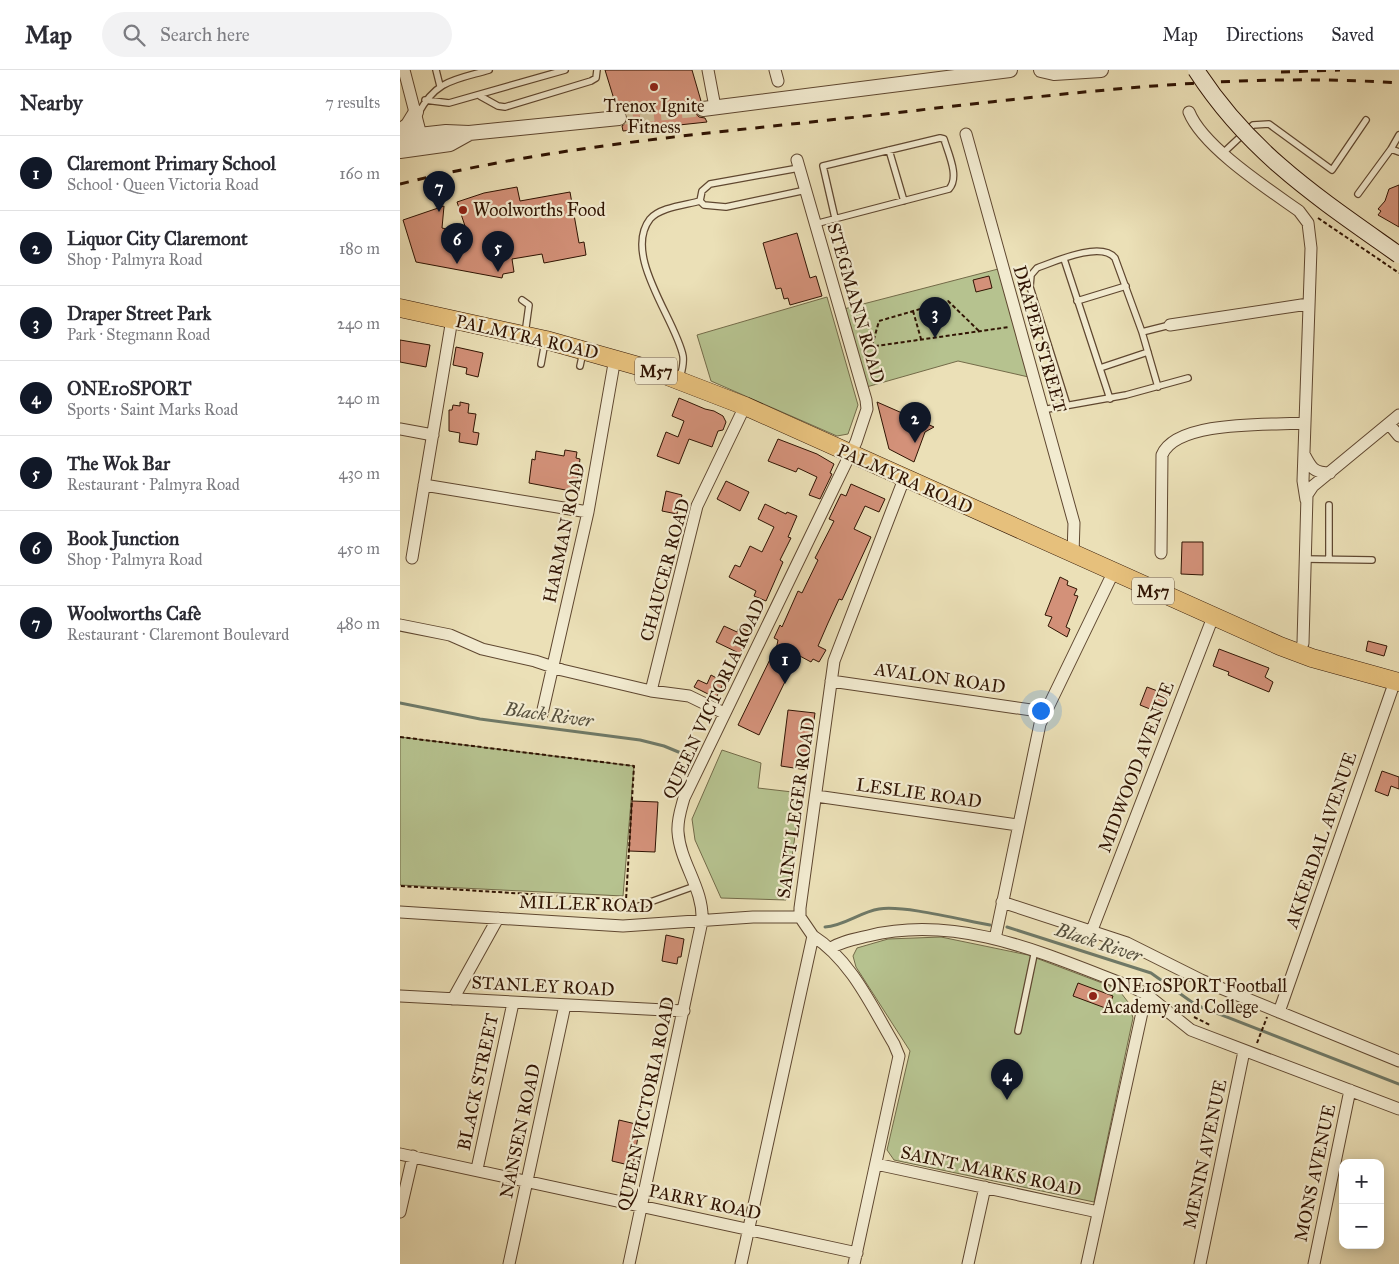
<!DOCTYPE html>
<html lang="en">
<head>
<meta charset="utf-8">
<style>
	body { margin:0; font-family:"IM FELL Great Primer",serif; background:#f2f2f3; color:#2b2b33 }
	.controls { position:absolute; right:15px; bottom:15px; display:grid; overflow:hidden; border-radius:10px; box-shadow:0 2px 12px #0003 }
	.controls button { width:45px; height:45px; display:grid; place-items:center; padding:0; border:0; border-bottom:1px solid #e1e1e2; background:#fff; color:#2b2b33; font:25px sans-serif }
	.you { position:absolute; left:640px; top:640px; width:18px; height:18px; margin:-12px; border:4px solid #fff; border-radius:50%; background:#1a73e8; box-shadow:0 0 0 8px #1a73e833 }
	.badge { display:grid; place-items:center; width:32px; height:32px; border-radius:50%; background:#111827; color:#fff; font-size:16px; font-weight:700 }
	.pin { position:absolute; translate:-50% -41px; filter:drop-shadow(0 1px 2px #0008) }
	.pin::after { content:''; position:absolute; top:26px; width:18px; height:15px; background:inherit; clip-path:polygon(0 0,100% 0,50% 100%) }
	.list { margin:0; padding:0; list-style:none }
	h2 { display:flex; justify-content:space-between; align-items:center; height:65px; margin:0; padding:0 20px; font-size:21px }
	h2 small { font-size:16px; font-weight:400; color:#7c7c81 }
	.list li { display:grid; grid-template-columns:32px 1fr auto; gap:15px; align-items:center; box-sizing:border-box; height:75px; padding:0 20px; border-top:1px solid #e1e1e2 }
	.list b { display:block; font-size:19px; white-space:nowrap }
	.list p { margin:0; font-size:16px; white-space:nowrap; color:#7c7c81 }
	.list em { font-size:16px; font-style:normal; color:#7c7c81 }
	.icon { flex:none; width:28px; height:28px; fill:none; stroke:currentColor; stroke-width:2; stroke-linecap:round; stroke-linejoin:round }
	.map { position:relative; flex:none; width:999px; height:1194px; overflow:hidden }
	header { display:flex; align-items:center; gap:30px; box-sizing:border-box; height:70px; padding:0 25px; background:#fff; border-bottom:1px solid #e1e1e2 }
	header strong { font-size:24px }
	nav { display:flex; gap:28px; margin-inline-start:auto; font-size:18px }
	.search { width:350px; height:45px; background:#f2f2f3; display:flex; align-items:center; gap:12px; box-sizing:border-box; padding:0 18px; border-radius:28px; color:#7c7c81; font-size:19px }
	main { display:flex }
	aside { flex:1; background:#fff }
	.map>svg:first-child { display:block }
	.green { fill:#b6c28f; stroke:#736b49 }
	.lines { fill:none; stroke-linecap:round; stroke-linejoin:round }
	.stream { stroke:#6f7967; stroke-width:3 }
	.building { fill:#d39179; stroke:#301403 }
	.tertiary-tunnel { stroke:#cfc19c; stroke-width:14; stroke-dasharray:14 7; stroke-linecap:butt }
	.service-casing { stroke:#5f4730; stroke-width:8 }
	.minor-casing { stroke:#5f4730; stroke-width:13 }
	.tertiary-casing { stroke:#5f4730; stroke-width:16 }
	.primary-casing { stroke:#301403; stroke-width:19 }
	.path { stroke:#301403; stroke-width:2; stroke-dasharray:4 2.5; stroke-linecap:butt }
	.service { stroke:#f2ebd0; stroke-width:5.5 }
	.minor { stroke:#f2ebd0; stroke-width:11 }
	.tertiary { stroke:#f2ebd0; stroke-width:14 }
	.primary { stroke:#e6c07c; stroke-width:18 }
	.rail { stroke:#301403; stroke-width:3; stroke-dasharray:9 9; stroke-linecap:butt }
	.secondary-bridge-casing { stroke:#301403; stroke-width:18; stroke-linecap:butt }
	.secondary-bridge { stroke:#f2ebd0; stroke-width:16 }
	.poi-dot { fill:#8f2418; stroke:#f2ebd0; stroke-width:2 }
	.labels { text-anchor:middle; stroke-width:4.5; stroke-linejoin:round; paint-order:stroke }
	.shield { fill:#f2ebd0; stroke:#6a5440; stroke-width:1 }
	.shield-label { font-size:16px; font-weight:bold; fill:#301403 }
	.poi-label { font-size:18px; fill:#301403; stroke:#f2ebd0; text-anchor:start }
	.street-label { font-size:18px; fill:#301403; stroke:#f2ebd0 }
	.water-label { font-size:19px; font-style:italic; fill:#554f3d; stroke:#f2ebd0 }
</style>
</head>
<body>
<header>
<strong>Map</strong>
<div class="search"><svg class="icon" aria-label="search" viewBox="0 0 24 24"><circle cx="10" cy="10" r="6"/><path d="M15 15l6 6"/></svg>Search here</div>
<nav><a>Map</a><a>Directions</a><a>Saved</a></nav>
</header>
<main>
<aside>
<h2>Nearby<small>7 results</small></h2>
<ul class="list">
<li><span class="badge">1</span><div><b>Claremont Primary School</b><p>School · Queen Victoria Road</p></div><em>160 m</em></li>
<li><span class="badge">2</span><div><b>Liquor City Claremont</b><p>Shop · Palmyra Road</p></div><em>180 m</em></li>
<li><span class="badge">3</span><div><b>Draper Street Park</b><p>Park · Stegmann Road</p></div><em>240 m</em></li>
<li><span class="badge">4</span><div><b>ONE10SPORT</b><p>Sports · Saint Marks Road</p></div><em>240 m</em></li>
<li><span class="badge">5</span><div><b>The Wok Bar</b><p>Restaurant · Palmyra Road</p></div><em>430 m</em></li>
<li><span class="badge">6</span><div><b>Book Junction</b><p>Shop · Palmyra Road</p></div><em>450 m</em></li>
<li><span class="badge">7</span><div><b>Woolworths Cafè</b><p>Restaurant · Claremont Boulevard</p></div><em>480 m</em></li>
</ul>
</aside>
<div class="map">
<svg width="999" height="1194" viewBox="0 0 999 1194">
	<rect width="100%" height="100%" fill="#ebe0b7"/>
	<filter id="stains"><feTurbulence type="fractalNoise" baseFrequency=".004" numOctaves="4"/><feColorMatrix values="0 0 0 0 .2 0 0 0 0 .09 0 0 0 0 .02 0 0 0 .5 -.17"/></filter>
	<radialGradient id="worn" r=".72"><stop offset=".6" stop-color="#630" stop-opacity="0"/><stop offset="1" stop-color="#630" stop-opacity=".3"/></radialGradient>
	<path class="green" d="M602 198 633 308 558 291 463 318 440 240Z
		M427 227 458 335 448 364 437 366 311 311 297 265Z
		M0 667 234 696 223 826 0 815Z
		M322 680 361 693 358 718 401 723 386 830 321 828 295 770 292 749Z
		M541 867 628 885 718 919 728 932 733 948 694 1132 494 1090 487 1080 510 981 456 897 453 886 457 878 488 869Z"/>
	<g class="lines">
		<path class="stream" d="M0 633 80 649 240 670 264 676 293 688
			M425 857C444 856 460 842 479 839 504 835 562 850 590 855
			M607 857 751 903 796 935 999 1014"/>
	</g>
	<path class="building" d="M205 0H292L301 31 295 35 294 41 299 47 305 48 307 52 223 61 222 56 227 52 228 47 223 40 217 39Z
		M999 115V157L978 145 981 141 978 139 985 131 989 119Z
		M117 117 120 131 170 122 179 173 184 172 186 185 144 193 142 184 112 189 114 202 103 204 102 208 16 192 3 150 44 136 42 158 59 162 61 155 65 156 57 132 84 123Z
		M397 163 410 208 416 206 422 226 390 235 388 228 384 229 381 218 376 219 363 173Z
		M589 206 592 218 576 222 573 210Z
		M0 270 30 275 26 297 0 292Z
		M56 277 83 283 78 307 66 304 67 298 53 295Z
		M279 328 305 339 314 341 323 346 326 352 323 360 318 361 312 377 289 369 279 394 257 386 266 362 278 367 284 351 272 346Z
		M60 332 69 334 68 343 76 344 73 362 79 363 77 375 59 372 60 363 49 361V340H52L53 335 60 336Z
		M477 332 534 357 525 362 514 392 489 379Z
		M378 369 417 384 434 394 430 403 432 404 420 429 409 425 417 407 398 398 396 402 368 391Z
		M165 380 177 382 176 388 180 389 176 422 129 413 132 389 135 390 136 381 164 386Z
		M326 411 349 422 340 441 317 429Z
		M451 414 485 429 479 442 465 436 454 459 471 467 442 530 439 529 428 553 418 576 426 580 419 592 413 589 411 592 398 585 359 665 338 655 377 575 378 570 374 568 380 555 382 557 398 521 402 523 418 490 415 488 434 451 429 449 441 424 446 426Z
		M266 421 282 425 277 444 262 441Z
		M365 434 386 444 387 442 397 446 388 467 391 468 380 490 383 492 366 531 354 526 356 521 329 507 335 495 340 497 350 476 362 482 374 457 358 449Z
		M782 472H803V505L781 504Z
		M660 507 668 511 667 515 677 519 674 525 678 526 666 557 670 559 667 567 648 556 652 547 645 545Z
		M324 556 337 562 339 557 348 561 341 584 316 572Z
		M968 571 987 576 984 586 966 581Z
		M819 579 869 598 865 607 873 612 869 622 828 605 829 602 813 596Z
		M311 605 324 612 316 628 294 617 298 610 307 614Z
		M747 617 768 625 760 643 740 635Z
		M388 640 415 643 407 700 381 696Z
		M982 701 999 707V719L991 716 988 726 975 721Z
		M232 731 258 732 255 782 229 781Z
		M266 865 284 869 281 887H278L277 894 262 891Z
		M678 913 713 926 708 939 673 926Z
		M219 1050 240 1055 233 1096 212 1091Z"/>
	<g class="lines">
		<path class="tertiary-tunnel" d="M219 48 303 39"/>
		<g class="service-casing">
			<path id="service" d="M36 0 40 16
				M80 26 98 36 105 37 191 11 196 8 197 0
				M25 30 49 33 165 0
				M18 44C36 10 54 10 89 0
				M991 79 999 65
				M489 80 504 131
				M823 83 853 55 869 54 932 100 966 50
				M958 124 991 79 999 82
				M300 131 302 121 310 114 399 98
				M415 154 549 119C560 107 548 83 544 69L540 68 423 96 435 148
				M664 189 710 329
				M122 230 129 235 125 264
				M677 231 726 216
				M742 262 770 255
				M141 294 145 272
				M180 296 183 282
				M700 298 748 282
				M280 308C282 301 284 293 283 286 276 250 222 185 250 149 260 137 286 135 300 131L304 135 326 137 406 120
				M667 335 630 217 631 205 637 198C656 191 701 171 715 188L742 262 758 317
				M642 340 726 325 788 308
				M904 489 972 490
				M929 489V435
				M239 836 295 816
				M618 961 635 880"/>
		</g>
		<g class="minor-casing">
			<path id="minor" d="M4 0 23 73
				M308 0 315 37
				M375 0 378 11
				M789 42C803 77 868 119 899 141L908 153 911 178 903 411 906 430
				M566 64 674 453 673 484
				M770 255 908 234
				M989 354 999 366
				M0 359 33 365
				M904 384C911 398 914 403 930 403
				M24 415 188 442
				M761 483 762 385C776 350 870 355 904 353
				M12 488 52 249
				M0 555 50 565 82 579 135 591 162 600 251 621 289 626 324 643
				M899 583 903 573 907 425 913 416 999 345
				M431 611 645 642
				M251 621 297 436 345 336
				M142 644 188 442 215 288
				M416 726 618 755
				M602 832 727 873 801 910 999 991
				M0 842 223 856 353 847H400
				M692 860 813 547
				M413 866C451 890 472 937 494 974L499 986 454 1194
				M595 869 640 654 713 503
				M431 878C442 871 455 869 468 866 561 843 649 886 734 918L746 924 791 960 999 1039
				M0 926 284 941
				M53 929 98 848
				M879 942 995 611
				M0 1084 457 1183
				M476 1094 698 1142
				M77 1099 113 933
				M0 1142 13 1086
				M109 1194 165 935
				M229 1194 302 851C304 819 280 793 278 762 277 750 281 739 284 728L456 372 467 339 466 330 397 90
				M341 1194 413 866 400 847V838L434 591 504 409
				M568 1194 585 1117
				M687 1194 746 924
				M800 1194 844 981
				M914 1194 950 1020"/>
		</g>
		<g class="tertiary-casing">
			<path id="tertiary" d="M641 0 654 3 701 0
				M303 39 610 0
				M0 61 8 55 16 42
				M0 67 46 62 69 63 219 48
				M0 81 50 74 68 64"/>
		</g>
		<g class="primary-casing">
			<path id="primary" d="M0 238 146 270 249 299 345 336 880 576 912 588 999 612"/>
		</g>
		<path class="path" d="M918 148 999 203
			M513 241 521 269
			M472 276 479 251 548 231 579 261
			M462 278 609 257
			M0 667 234 696 226 830 0 816
			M794 947 810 955
			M857 973 867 947"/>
		<use href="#service" class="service"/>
		<use href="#minor" class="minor"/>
		<use href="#tertiary" class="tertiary"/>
		<use href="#primary" class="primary"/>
		<path class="rail" d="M881 2 940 0
			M0 114C155 75 316 63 475 45 649 26 823 1 999 13"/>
		<g class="secondary-bridge-casing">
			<path id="secondary-bridge" d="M796 0C850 84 920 129 999 185"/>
		</g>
		<use href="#secondary-bridge" class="secondary-bridge"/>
	</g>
	<g class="poi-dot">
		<circle cx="254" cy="17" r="5"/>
		<circle cx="63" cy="140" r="5"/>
		<circle cx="693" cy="926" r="5"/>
	</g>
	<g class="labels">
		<g class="shield">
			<rect x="235" y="287.5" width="42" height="27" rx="4"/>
			<rect x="732" y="507.5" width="42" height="27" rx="4"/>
		</g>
		<g class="shield-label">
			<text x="256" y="307">M57</text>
			<text x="753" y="527">M57</text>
		</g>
		<g class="poi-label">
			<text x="254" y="42" text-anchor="middle">Trenox Ignite<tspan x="254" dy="21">Fitness</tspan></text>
			<text x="73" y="146">Woolworths Food</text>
			<text x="703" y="922">ONE10SPORT Football<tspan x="703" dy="21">Academy and College</tspan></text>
		</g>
		<g class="street-label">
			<text transform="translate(456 233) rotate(74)" y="6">STEGMANN ROAD</text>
			<text transform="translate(127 267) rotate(13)" y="6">PALMYRA ROAD</text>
			<text transform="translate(640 269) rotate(74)" y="6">DRAPER STREET</text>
			<text transform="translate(505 409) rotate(24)" y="6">PALMYRA ROAD</text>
			<text transform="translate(164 463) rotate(-78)" y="6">HARMAN ROAD</text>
			<text transform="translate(265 500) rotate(-75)" y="6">CHAUCER ROAD</text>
			<text transform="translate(540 608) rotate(8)" y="6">AVALON ROAD</text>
			<text transform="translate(314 629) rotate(-65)" y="6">QUEEN VICTORIA ROAD</text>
			<text transform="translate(736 697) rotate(-69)" y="6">MIDWOOD AVENUE</text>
			<text transform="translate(519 723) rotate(8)" y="6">LESLIE ROAD</text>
			<text transform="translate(396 738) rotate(-82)" y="6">SAINT LEGER ROAD</text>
			<text transform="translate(921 770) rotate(-71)" y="6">AKKERDAL AVENUE</text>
			<text transform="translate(186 834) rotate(2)" y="6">MILLER ROAD</text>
			<text transform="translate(143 916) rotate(3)" y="6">STANLEY ROAD</text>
			<text transform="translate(78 1012) rotate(-78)" y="6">BLACK STREET</text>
			<text transform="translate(246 1034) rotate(-78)" y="6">QUEEN VICTORIA ROAD</text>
			<text transform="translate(120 1061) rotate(-78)" y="6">NANSEN ROAD</text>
			<text transform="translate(805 1084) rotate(-78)" y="6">MENIN AVENUE</text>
			<text transform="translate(591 1101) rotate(12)" y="6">SAINT MARKS ROAD</text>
			<text transform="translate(915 1103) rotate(-78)" y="6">MONS AVENUE</text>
			<text transform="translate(305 1132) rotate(12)" y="6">PARRY ROAD</text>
		</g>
		<g class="water-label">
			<text transform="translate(149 644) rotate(8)" y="7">Black River</text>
			<text transform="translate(699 872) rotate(18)" y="7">Black River</text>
		</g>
	</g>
	<rect width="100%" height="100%" filter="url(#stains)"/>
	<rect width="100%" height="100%" fill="url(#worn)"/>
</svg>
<div class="controls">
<button>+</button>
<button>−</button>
</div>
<div class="you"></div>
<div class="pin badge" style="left:385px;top:614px">1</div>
<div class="pin badge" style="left:515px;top:373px">2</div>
<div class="pin badge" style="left:535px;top:268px">3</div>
<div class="pin badge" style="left:607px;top:1030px">4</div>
<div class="pin badge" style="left:98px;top:202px">5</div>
<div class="pin badge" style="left:57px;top:194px">6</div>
<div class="pin badge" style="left:39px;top:142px">7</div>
</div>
</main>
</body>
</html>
